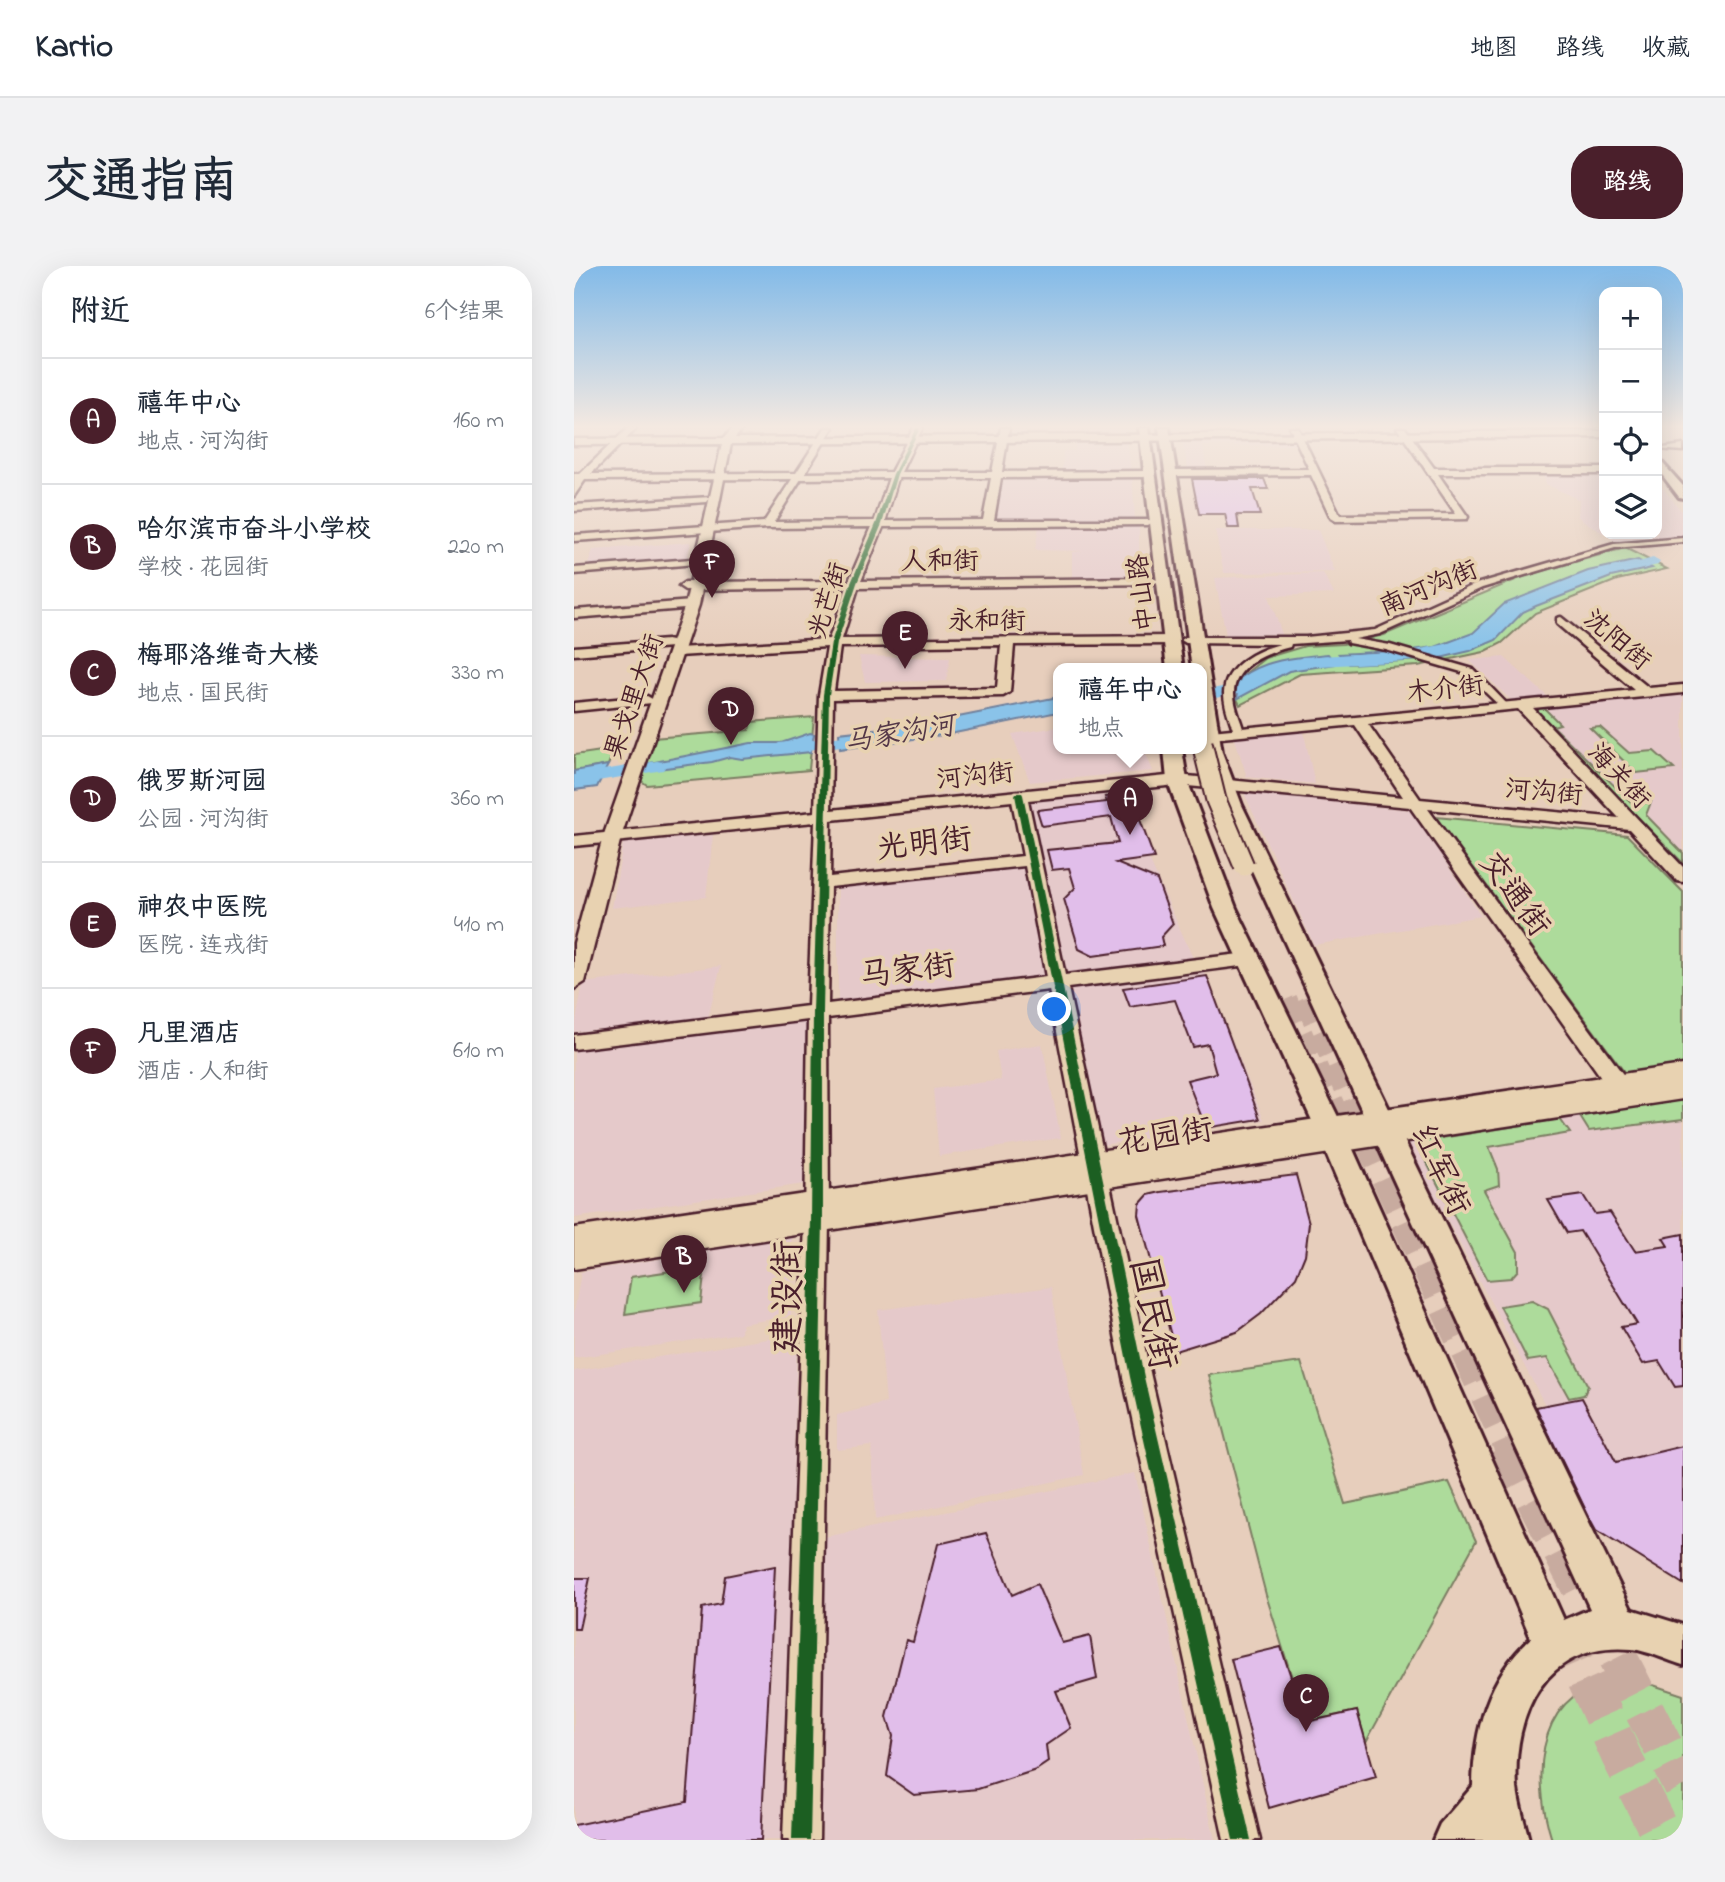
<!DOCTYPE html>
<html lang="zh">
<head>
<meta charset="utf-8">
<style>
	body { margin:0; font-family:"Indie Flower","LXGW WenKai TC",sans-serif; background:#f2f2f3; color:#1f2937 }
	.controls { position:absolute; right:21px; top:21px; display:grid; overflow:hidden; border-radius:14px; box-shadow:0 7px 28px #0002 }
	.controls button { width:63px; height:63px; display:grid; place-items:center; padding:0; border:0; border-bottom:2px solid #e0e1e3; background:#fff; color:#1f2937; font:35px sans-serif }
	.you { position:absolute; left:481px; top:744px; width:24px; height:24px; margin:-18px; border:5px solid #fff; border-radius:50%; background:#1a73e8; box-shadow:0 0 0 10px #1a73e833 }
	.badge { display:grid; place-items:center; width:46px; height:46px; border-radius:50%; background:#4a1f2b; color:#fff; font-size:23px; font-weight:700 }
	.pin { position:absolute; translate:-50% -58px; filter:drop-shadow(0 2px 4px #0008) }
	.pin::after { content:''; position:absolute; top:37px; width:24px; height:21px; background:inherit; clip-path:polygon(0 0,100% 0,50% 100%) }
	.popup { position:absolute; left:479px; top:397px; width:154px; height:91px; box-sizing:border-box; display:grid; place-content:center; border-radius:14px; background:#fff; filter:drop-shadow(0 2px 5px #0005); font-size:23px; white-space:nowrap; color:#747a83 }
	.popup b { font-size:26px; color:#1f2937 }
	.popup::after { content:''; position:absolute; left:50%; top:100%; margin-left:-14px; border:14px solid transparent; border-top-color:#fff }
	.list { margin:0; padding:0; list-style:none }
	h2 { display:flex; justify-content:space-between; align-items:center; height:91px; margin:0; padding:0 28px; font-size:30px }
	h2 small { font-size:23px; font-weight:400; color:#747a83 }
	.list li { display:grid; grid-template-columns:46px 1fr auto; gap:21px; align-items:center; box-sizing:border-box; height:126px; padding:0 28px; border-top:2px solid #e0e1e3 }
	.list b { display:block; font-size:26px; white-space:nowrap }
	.list p { margin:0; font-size:23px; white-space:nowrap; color:#747a83 }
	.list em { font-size:23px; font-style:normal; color:#747a83 }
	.icon { flex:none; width:38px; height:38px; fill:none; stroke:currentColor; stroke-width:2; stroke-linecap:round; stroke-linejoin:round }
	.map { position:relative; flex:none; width:1109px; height:1574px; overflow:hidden; border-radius:28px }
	header { display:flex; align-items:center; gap:42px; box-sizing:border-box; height:98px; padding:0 35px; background:#fff; border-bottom:2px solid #e0e1e3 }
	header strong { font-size:33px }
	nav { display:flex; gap:38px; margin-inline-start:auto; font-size:24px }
	.intro { display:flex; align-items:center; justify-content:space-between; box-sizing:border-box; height:168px; padding:0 42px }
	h1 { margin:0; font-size:49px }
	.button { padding:18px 32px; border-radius:28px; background:#4a1f2b; color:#fff; font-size:24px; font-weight:700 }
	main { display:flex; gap:42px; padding:0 42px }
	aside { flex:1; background:#fff; border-radius:28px; box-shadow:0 7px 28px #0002 }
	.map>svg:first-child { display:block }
	.built { fill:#e5c9ca }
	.green { fill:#addb9b; stroke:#7c7d63; stroke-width:2 }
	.water { fill:#8ac3e9; stroke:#70819d; stroke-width:2 }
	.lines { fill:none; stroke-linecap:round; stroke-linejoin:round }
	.river { fill:#8ac3e9; fill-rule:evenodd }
	.building { fill:#e1beea; stroke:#4a1f2b; stroke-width:2 }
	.primary-tunnel-far2 { stroke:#c8ab9f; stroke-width:25; stroke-dasharray:25 12; stroke-linecap:butt }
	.primary-tunnel-far1 { stroke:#c8ab9f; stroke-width:32; stroke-dasharray:32 16; stroke-linecap:butt }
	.primary-tunnel { stroke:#c8ab9f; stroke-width:40; stroke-dasharray:40 20; stroke-linecap:butt }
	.minor-casing { stroke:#4a1f2b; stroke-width:5 }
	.tertiary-casing { stroke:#4a1f2b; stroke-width:5 }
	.secondary-casing { stroke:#4a1f2b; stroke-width:5 }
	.primary-casing { stroke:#4a1f2b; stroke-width:6 }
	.minor { fill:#e8d2b1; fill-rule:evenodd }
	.tertiary { fill:#e8d2b1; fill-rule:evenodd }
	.secondary { fill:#e8d2b1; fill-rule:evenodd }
	.primary { fill:#e8d2b1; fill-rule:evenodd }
	.primary-bridge-casing { stroke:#4a1f2b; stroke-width:23; stroke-linecap:butt }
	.primary-bridge { stroke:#e8d2b1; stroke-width:19 }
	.cycleway-casing { stroke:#e8d2b1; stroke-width:5 }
	.cycleway { fill:#1b5e20; fill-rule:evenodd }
	.labels { text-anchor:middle; stroke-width:7; stroke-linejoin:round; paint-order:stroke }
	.far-street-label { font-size:26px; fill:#4a1f2b; stroke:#e8d2b1 }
	.far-water-label { font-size:28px; font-style:italic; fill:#543848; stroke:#e8d2b1 }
	.street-label { font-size:32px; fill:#4a1f2b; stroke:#e8d2b1 }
	.near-street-label { font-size:38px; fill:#4a1f2b; stroke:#e8d2b1 }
</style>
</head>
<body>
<header>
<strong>Kartio</strong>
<nav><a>地图</a><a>路线</a><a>收藏</a></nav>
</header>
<div class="intro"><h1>交通指南</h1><a class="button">路线</a></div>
<main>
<aside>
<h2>附近<small>6个结果</small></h2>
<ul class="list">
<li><span class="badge">A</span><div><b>禧年中心</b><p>地点 · 河沟街</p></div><em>160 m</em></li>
<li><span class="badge">B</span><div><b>哈尔滨市奋斗小学校</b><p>学校 · 花园街</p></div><em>220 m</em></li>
<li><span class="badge">C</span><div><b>梅耶洛维奇大楼</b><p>地点 · 国民街</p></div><em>330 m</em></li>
<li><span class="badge">D</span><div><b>俄罗斯河园</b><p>公园 · 河沟街</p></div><em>360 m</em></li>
<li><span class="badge">E</span><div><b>神农中医院</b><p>医院 · 连戎街</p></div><em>410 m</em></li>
<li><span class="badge">F</span><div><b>凡里酒店</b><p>酒店 · 人和街</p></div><em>610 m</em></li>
</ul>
</aside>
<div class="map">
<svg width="1109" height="1574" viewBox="0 0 1109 1574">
	<rect width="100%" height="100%" fill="#e7cebc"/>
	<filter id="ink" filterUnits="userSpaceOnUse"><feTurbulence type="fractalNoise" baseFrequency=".0143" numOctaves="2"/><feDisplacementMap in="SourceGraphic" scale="14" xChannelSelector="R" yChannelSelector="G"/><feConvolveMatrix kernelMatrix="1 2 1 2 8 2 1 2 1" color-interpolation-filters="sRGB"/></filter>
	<g filter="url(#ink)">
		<path class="built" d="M439 162H554V170L437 171Z
			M553 173 557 205 488 206 489 185H501L502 174Z
			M721 173 724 179 629 180 633 206H615L608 174Z
			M969 208H1030V268H1083V215L1109 247V272L1044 277 1004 251 1005 234 972 218Z
			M558 209 561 253 421 254 430 210Z
			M465 260H565V285H571L575 313 498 314V286L509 285 461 284Z
			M641 264H744L761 306 650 307Z
			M117 276 113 293 13 301 19 284Z
			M749 307 760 328 695 330 708 368 652 369 641 312Z
			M285 390 376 392 372 415 291 416Z
			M930 391 974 431 938 435 895 394Z
			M1109 426V597L954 441Z
			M484 461V483H570L579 505 456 516 438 468Z
			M729 463 741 518 673 511 660 470Z
			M670 527 837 544 907 650 740 679Z
			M546 528 619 692 494 710 455 534Z
			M139 569 132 631 38 642 49 577Z
			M453 600 471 710 264 736V622Z
			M147 700 134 752 0 766 9 717Z
			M631 707 690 854 528 879 494 724Z
			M234 754 230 918 0 952V784Z
			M468 778 487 872 365 890 359 823 427 814 422 785Z
			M1109 834V1317L1044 1277 832 876Z
			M218 971 217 1050 168 1058 167 1067 0 1092V1047L7 1006Z
			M477 1021 510 1209 301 1254 298 1180 263 1184V1149L312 1137 304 1044Z
			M223 1068 210 1574H0V1105Z
			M561 1207 641 1574H248L246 1272Z"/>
		<path class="green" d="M1051 282 1093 303 1043 314 961 347 928 377 910 386 844 400 726 408 666 439 663 433 666 412 691 392 731 380 769 378 810 369 951 310Z
			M970 442 986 458 979 460 1060 539 1077 536 1072 549 1109 587V597L958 444Z
			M240 451 235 504 73 519 66 514 79 472 175 464 177 456Z
			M1026 461 1055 487 1080 485 1100 503 1062 507 1016 462Z
			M41 483 34 499 0 505V489Z
			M862 551 1053 569 1109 626V798L1051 807Z
			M1109 834V853L1015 865 1005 849Z
			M986 853 996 867 915 881 924 903 925 919 910 924 944 986V1004L937 1012 913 1014 842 876Z
			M131 1000 127 1037 51 1048 57 1011Z
			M958 1035 974 1043 1014 1120 1010 1129 995 1132 973 1092 954 1095 926 1040Z
			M727 1096 771 1238 875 1216 902 1275 792 1476 783 1445 732 1456 692 1329 635 1109Z
			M1067 1415 1109 1429V1574H978C960 1518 958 1435 1030 1416 1041 1413 1056 1415 1067 1415Z"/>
		<path class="water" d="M1064 294 1078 302 1037 311 962 340 949 346 922 374 896 385 862 393 838 384 861 381 899 367 930 338 1014 305Z
			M822 385 850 394 774 398 765 388Z
			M754 388 762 398 715 405 663 433 666 412C692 393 723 391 754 388Z
			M484 431V446L376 468 266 483 265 467 354 457Z
			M236 467 240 468 237 486 168 493 156 491 138 496 68 505 71 498 177 477H207Z
			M34 499 23 521 0 524V505Z"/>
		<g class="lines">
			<path class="river" d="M1079 292 1086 296 1084 299 1039 309 1032 305Z
				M883 376 888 378V384L836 395 728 401 720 396 728 391 836 385Z
				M678 409 686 414 669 426 628 435V425L658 419Z
				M298 467 304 468 307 472 304 476 205 487 196 482 205 477Z
				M83 495 89 496 92 500 89 504 0 519V509Z"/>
		</g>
		<path class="building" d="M618 213H690L694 223H678L686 249H663L665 262H654L651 248H625Z
			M557 529 580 592 542 597 583 614 599 658 587 671 589 680 519 690 505 683 490 633 501 622 495 602 478 604 473 584 544 577 537 551 468 560 463 544 533 536 531 531Z
			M633 710 686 853 632 862 613 814 642 807 634 778 619 781 601 734 556 741 549 722Z
			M722 909 735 957 731 989 722 1011 687 1048 663 1066 601 1085 565 949 566 938 574 929 587 926Z
			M1009 929 1021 948 1036 946 1061 985 1094 980 1089 972 1109 968V1120L1101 1121 1085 1095 1069 1098 1047 1061 1063 1058 1006 965 993 967 974 934Z
			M1008 1132 1042 1196 1109 1180V1318L1022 1264 1016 1253 962 1141Z
			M412 1267 438 1329 463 1318 488 1377 516 1370 523 1413 482 1425 497 1462 472 1479 474 1496 462 1504 404 1523 340 1529 313 1510 319 1470 313 1451 332 1374 339 1376 364 1278Z
			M201 1300 187 1574H0V1559L113 1536 128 1342 147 1338 151 1310Z
			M0 1312H16L5 1363H0Z
			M707 1381 732 1456 783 1445 802 1511 695 1542 657 1393Z"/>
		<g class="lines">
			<path class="primary-tunnel-far2" d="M731 731 794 868
				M711 734 767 860"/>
			<path class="primary-tunnel-far1" d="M793 867 935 1179"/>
			<path class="primary-tunnel" d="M934 1178 1109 1520
				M989 1359 1047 1490 1090 1574"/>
			<g class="minor-casing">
				<path id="minor" d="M1109 272V276L1041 282 908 322 806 368 781 373 816 379 899 403 934 439V443L930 444 891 407 812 384 774 377 773 374 717 378 716 381C693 387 660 399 660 428 660 441 667 454 670 466L665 469 660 466C656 454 650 440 650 427 651 399 683 384 706 378L612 377 607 374 612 371H732L801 364 902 318 1040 278Z"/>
			</g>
			<g class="tertiary-casing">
				<path id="tertiary" d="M54 162H63L17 208 222 207 251 162H259L231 207 317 206 340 162H348L327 206H418L427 162H435L428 206 570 205 575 208 570 211 427 212 420 254H578L579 256 574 259 309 261 287 315 579 312 585 315 579 318 284 322 268 373 597 370 603 374 597 378 440 379 436 426 429 430 259 433 257 544 603 509 829 531 781 459 637 473 630 469 637 465 1060 424 983 358V352L987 351 1075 422 1109 419V427L959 442 1109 601V616L1103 615 1055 563 854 543 1062 826 1065 832 1062 838H1046L836 541 603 519 454 534 491 709 674 687 684 693 674 699 494 722 577 1111 686 1574H650L549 1111 475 724 254 752 255 955 245 1574H209L231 955 234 754 0 783V769L234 740 241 556 0 580V570L241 546 245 429 253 381 104 390 97 386 104 382 255 373 273 322 111 324 105 320 111 316 275 315 298 261 193 262 0 275V269L190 256 218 213 11 214 0 230V208H6ZM315 212 301 255 200 256 227 213ZM324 212H417L409 254 311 255ZM427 379 423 422 260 425 266 381ZM944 443 1045 552 846 533 794 458ZM438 535 449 590 256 611 257 554ZM451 600 472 711 254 738 256 621Z
					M716 162H724L766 249 882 248 823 162H831L860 202H1030V208H864L894 251 893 253 762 255 757 252 737 209 597 210 592 207 597 204 735 203Z
					M1109 179V185L1083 183Z
					M137 231 133 236 0 245V239Z
					M118 293 124 296 122 298 0 308V302Z
					M118 335 122 336V342L0 352V344Z
					M93 374 98 375V381L0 389V381Z
					M73 430 80 434 78 437 0 445V437Z"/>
			</g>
			<g class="secondary-casing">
				<path id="secondary" d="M159 162 168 163 161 172 1030 165V171L157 178 125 339 47 571 11 716 0 723V677L29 571 111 339 148 178 0 179V173L150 172Z
					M1109 799V815L1098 817 1109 815V833L0 1003V962Z"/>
			</g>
			<g class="primary-casing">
				<path id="primary" d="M565 162H575L609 403H593Z
					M585 162H595L648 486 668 539 1057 1343 1109 1359V1399C1093 1394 1074 1385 1058 1383 972 1375 938 1446 943 1522 945 1539 951 1557 955 1574H859L866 1558 899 1520C900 1463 914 1411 957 1372L741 861 640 642 593 514 590 483H608L613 514 662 642 769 861 990 1354 1016 1343 648 539 630 486 628 403H618Z
					M1023 162H1030V166Z
					M1083 191 1109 220V232L1105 231 1083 202Z"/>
			</g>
			<use href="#minor" class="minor"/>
			<use href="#tertiary" class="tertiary"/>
			<use href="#secondary" class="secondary"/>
			<use href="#primary" class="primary"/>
			<g class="primary-bridge-casing">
				<path id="primary-bridge" d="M628 477 642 534 670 600"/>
			</g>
			<use href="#primary-bridge" class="primary-bridge"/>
			<g class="cycleway-casing">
				<path id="cycleway" d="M342 162H346L323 208 308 258 283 317 263 377 255 429 249 746V955L236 1574H218L237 955 239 746 249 429 257 377 277 317 302 258 319 208Z
					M442 527H448L449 529 570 1111 677 1574H659L556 1111 441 529Z"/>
			</g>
			<use href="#cycleway" class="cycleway"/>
		</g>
	</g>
	<linearGradient id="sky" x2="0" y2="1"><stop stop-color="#82bae8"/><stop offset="0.42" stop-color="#f4e9e1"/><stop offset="1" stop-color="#f4e9e1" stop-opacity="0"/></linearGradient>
	<rect width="1109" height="382" fill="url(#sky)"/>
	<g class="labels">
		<g class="far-street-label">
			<text x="366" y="303">人和街</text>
			<text transform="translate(854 321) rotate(-23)" y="9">南河沟街</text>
			<text transform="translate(567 327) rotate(-97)" y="9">中山路</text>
			<text transform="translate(253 334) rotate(-72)" y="9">光芒街</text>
			<text x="413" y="363">永和街</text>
			<text transform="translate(1044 373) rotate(40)" y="9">沈阳街</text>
			<text transform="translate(871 422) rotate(-6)" y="9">木介街</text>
			<text transform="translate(59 430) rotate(-71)" y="9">果戈里大街</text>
			<text transform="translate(401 509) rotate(-6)" y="9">河沟街</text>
			<text transform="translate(1046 509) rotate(47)" y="9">海关街</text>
			<text transform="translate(970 525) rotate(5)" y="9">河沟街</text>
		</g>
		<g class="far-water-label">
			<text transform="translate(325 466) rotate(-9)" y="10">马家沟河</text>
		</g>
		<g class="street-label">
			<text transform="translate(350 576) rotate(-6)" y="11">光明街</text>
			<text transform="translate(942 627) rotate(54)" y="11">交通街</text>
			<text transform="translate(333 703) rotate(-7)" y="11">马家街</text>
			<text transform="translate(591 869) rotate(-9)" y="11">花园街</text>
			<text transform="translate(868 903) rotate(65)" y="11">红军街</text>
		</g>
		<g class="near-street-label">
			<text transform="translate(212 1031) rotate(-89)" y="13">建设街</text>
			<text transform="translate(581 1047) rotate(79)" y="13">国民街</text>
		</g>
	</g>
</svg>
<div class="controls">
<button>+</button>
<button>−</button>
<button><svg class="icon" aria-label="locate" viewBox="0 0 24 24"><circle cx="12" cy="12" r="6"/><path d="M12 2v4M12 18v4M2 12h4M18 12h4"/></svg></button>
<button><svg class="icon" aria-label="layers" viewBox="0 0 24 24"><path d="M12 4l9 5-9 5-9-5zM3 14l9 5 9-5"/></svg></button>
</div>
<div class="you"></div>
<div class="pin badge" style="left:556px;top:569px">A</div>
<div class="popup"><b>禧年中心</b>地点</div>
<div class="pin badge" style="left:110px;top:1027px">B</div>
<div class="pin badge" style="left:732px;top:1466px">C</div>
<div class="pin badge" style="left:157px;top:479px">D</div>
<div class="pin badge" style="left:331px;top:403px">E</div>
<div class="pin badge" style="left:138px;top:332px">F</div>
</div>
</main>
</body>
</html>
